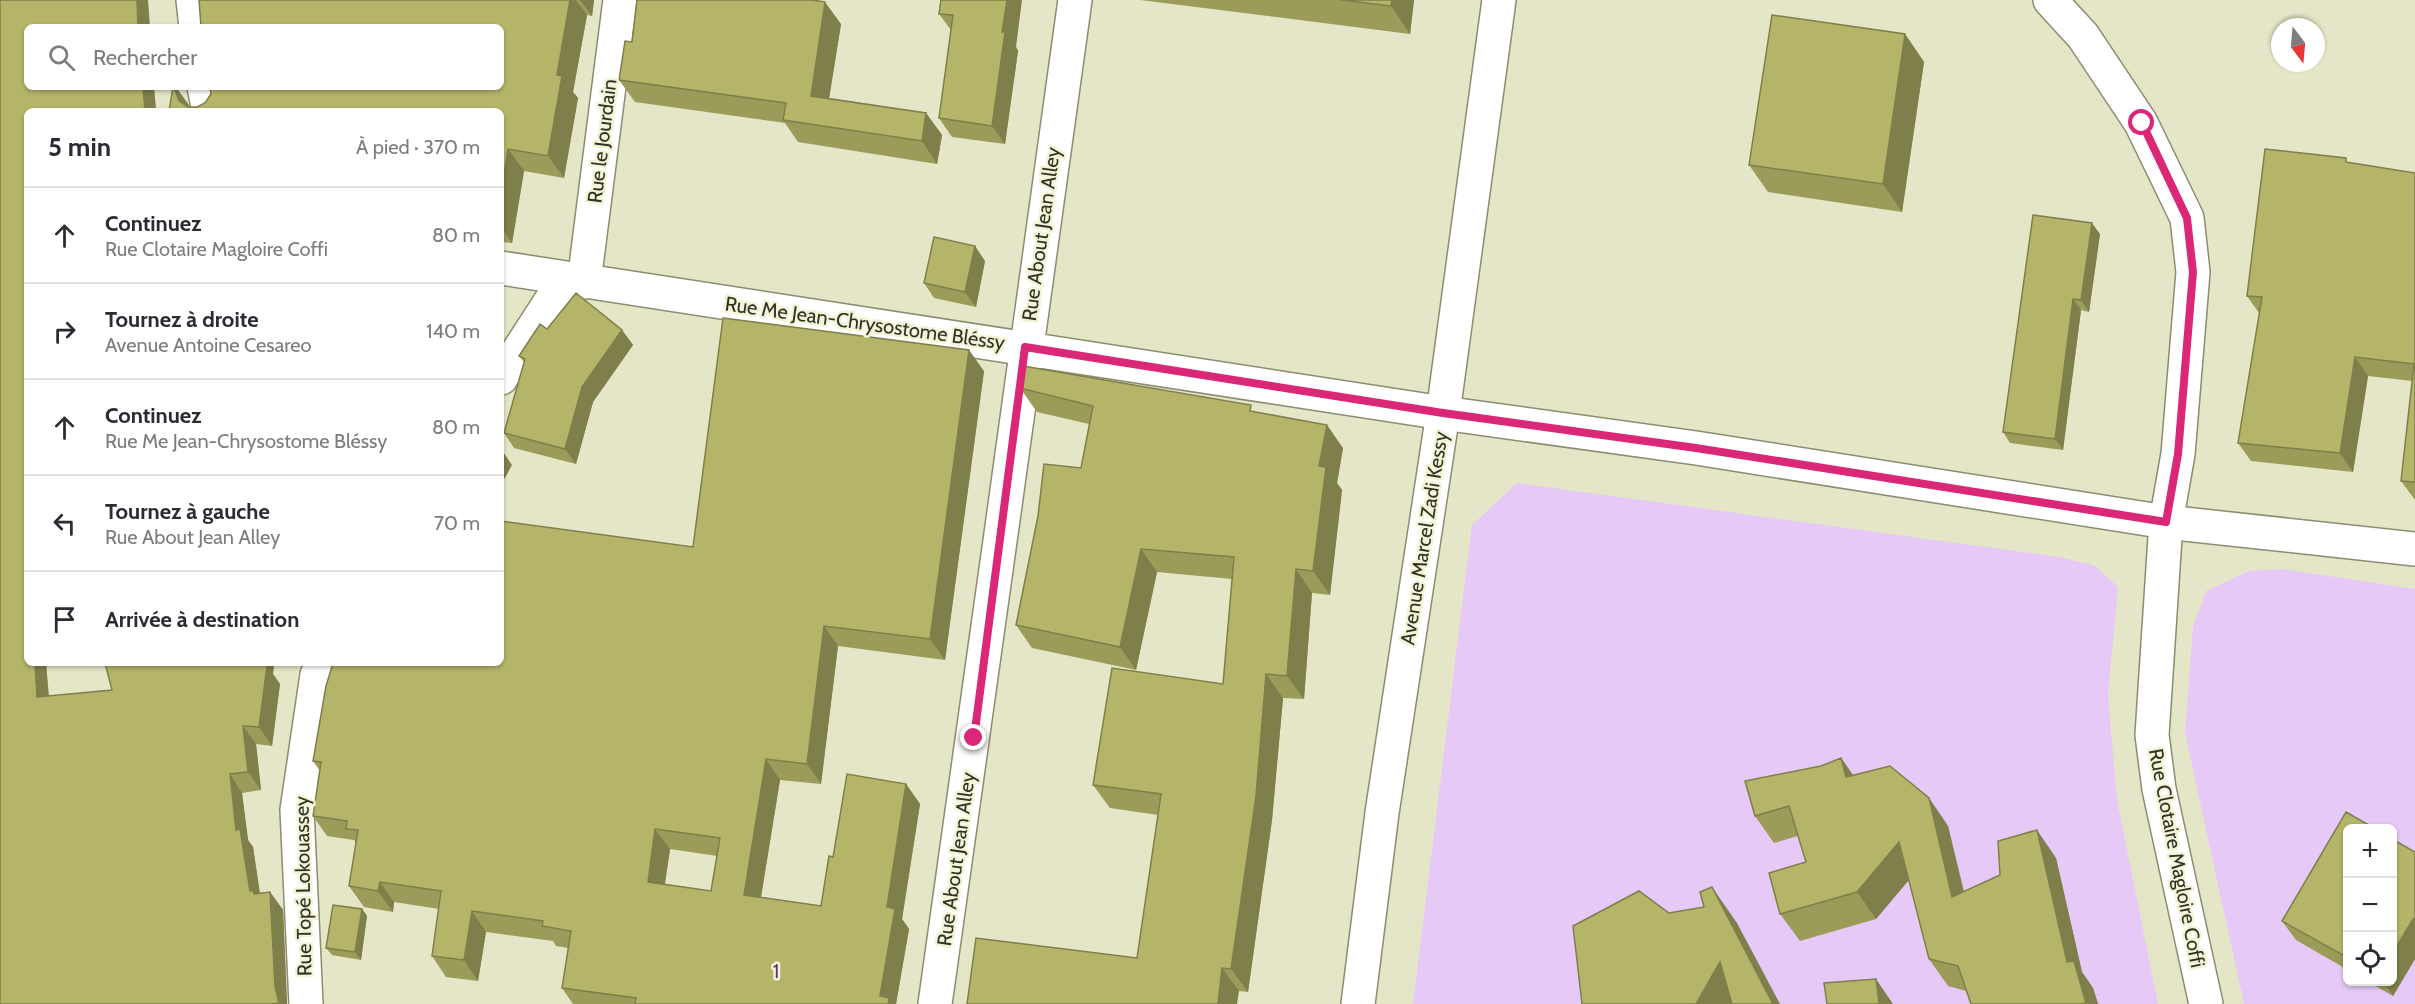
<!DOCTYPE html>
<html lang="fr">
<head>
<meta charset="utf-8">
<style>
	body { margin:0; font-family:Cabin,sans-serif; background:#f2f2f3; color:#2b2b33 }
	.controls { position:absolute; right:18px; bottom:18px; display:grid; overflow:hidden; border-radius:9px; box-shadow:0 2px 4px #0004 }
	.controls button { width:54px; height:54px; display:grid; place-items:center; padding:0; border:0; border-bottom:2px solid #e1e1e2; background:#fff; color:#2b2b33; font:30px sans-serif }
	.compass { position:absolute; left:2271px; top:18px; width:54px; height:54px; border-radius:50%; background:#fff; box-shadow:0 2px 4px #0004; rotate:164deg }
	.stop { position:absolute; width:18px; height:18px; margin:-14px; border:4px solid #db2777; border-radius:50%; background:#fff }
	.stop.end { background:#db2777; border-color:#fff; box-shadow:0 2px 6px #0008 }
	.list { margin:0; padding:0; list-style:none }
	h2 { display:flex; justify-content:space-between; align-items:center; height:78px; margin:0; padding:0 24px; font-size:26px }
	h2 small { font-size:20px; font-weight:400; color:#7c7c81 }
	.list li { display:grid; grid-template-columns:39px 1fr auto; gap:18px; align-items:center; box-sizing:border-box; height:96px; padding:0 24px; border-top:2px solid #e1e1e2 }
	.list b { display:block; font-size:22px; white-space:nowrap }
	.list p { margin:0; font-size:20px; white-space:nowrap; color:#7c7c81 }
	.list em { font-size:20px; font-style:normal; color:#7c7c81 }
	.icon { flex:none; width:33px; height:33px; fill:none; stroke:currentColor; stroke-width:2; stroke-linecap:round; stroke-linejoin:round }
	.map { position:relative; flex:none; width:2415px; height:1004px; overflow:hidden }
	.search { position:absolute; background:#fff; box-shadow:0 2px 4px #0004; left:24px; top:24px; width:480px; height:66px; display:flex; align-items:center; gap:15px; box-sizing:border-box; padding:0 21px; border-radius:9px; color:#7c7c81; font-size:22px }
	.panel { position:absolute; background:#fff; box-shadow:0 2px 4px #0004; left:24px; top:108px; width:480px; height:558px; border-radius:9px }
	.map>svg:first-child { display:block }
	.green { fill:#e6c9f7; fill-rule:evenodd }
	.lines { fill:none; stroke-linecap:round; stroke-linejoin:round }
	.street-casing { stroke:#8b8c70; stroke-width:36 }
	.secondary-casing { stroke:#8b8c70; stroke-width:36 }
	.street { stroke:#fff; stroke-width:33 }
	.secondary { stroke:#fff; stroke-width:33 }
	.wall { fill:#9b9c5a; fill-rule:evenodd }
	.shaded-wall { fill:#7e7f4a }
	.building { fill:#b4b569; stroke:#7e7f4a; stroke-width:1.5; fill-rule:evenodd }
	.route { stroke:#db2777; stroke-width:8 }
	.labels { text-anchor:middle; stroke-width:5; stroke-linejoin:round; paint-order:stroke }
	.street-label { font-size:20px; fill:#313126; stroke:#f2f4d5 }
	.park-label { font-size:20px; fill:#5f2e78; stroke:#f2f4d5 }
</style>
</head>
<body>
<div class="map">
<svg width="2415" height="1004" viewBox="0 0 2415 1004">
	<rect width="100%" height="100%" fill="#e5e6c8"/>
	<path class="green" d="M1517 483 2059 557 2094 565 2118 587 2108 695 2117 800 2158 1004H1413L1472 525Z
		M2283 569 2415 589V1004H2244L2185 733 2193 627 2206 591 2249 571ZM2348 828H2392V982H2348Z"/>
	<g class="lines">
		<g class="street-casing">
			<path id="street" d="M193 0 196 27
				M2050 0 2083 36 2141 123 2187 218 2193 272 2178 454 2166 522 2152 735 2159 789 2206 1004
				M204 87 209 111
				M501 268 1443 413
				M584 282 620 0
				M501 378 565 279
				M306 1004 297 810 317 675 324 663
				M935 1004C984 670 1027 334 1075 0"/>
		</g>
		<g class="secondary-casing">
			<path id="secondary" d="M1443 413 1696 448 2166 522 2415 549
				M1358 1004 1382 813 1443 413 1499 0"/>
		</g>
		<use href="#street" class="street"/>
		<use href="#secondary" class="secondary"/>
	</g>
	<path class="wall" d="M0 0 154 87 156 111H27V663H46L49 696 112 690 105 663H274L273 674 280 684 272 746 256 744 261 790 242 793 248 840 253 847 260 893 270 892 283 910 287 1004H0Z
		M199 0H594L592 16 587 15 573 92 578 98 564 178 524 171 512 243 501 242V111H169L189 105V107H197L205 103 211 94Z
		M941 0 1016 47 1018 51 1005 144 952 137 939 118 951 30 939 14Z
		M1140 0H1414L1410 34Z
		M841 24 829 98 926 113 942 135 937 164 798 142 785 123 635 102 619 80 632 42Z
		M1905 34 1924 62 1902 212 1768 192 1749 165Z
		M2349 163 2415 173V500L2401 481 2412 381 2368 376 2353 472 2251 461 2238 443 2259 313 2247 296Z
		M2100 234 2089 312 2081 310 2063 450 2010 443 2003 432Z
		M985 261 976 307 934 298 924 283Z
		M547 329 622 330 633 345 593 402 576 464 514 448 504 433 524 362 519 356Z
		M984 371 945 660 838 646 821 784 780 780 761 897 821 906 833 857 906 784 920 804 902 919 909 929 896 1004H573L562 988 568 948 556 946 553 941 486 932 478 981 446 977 432 956 439 909 394 902 393 912 364 907 349 886 356 843 354 840 327 836 313 816 320 771 313 761 693 547ZM670 849 717 856 711 891 665 884Z
		M1020 388 1255 412 1343 448 1337 483 1342 490 1330 595 1312 593 1304 699 1283 698 1272 820 1248 992 1239 991 1137 958 1158 815 1110 808 1093 785 1223 684 1232 579 1157 572 1136 670 1032 648 1016 625 1038 516 1081 468 1089 424 1037 412Z
		M1841 758 1853 775 1929 798 1948 826 1964 891 2056 858 2082 972 2093 988 2098 1004H1971L1966 991 1948 986 1929 959 1909 880 1876 919 1800 941 1780 914 1806 862 1798 836 1774 843 1755 816Z
		M2348 828V970L2296 940 2282 921Z
		M2415 852V959L2393 996 2367 981H2392Z
		M362 909 367 916 361 960 332 955 326 948Z"/>
	<path class="shaded-wall" d="M137 0H148L150 27H138Z
		M570 0H576L587 15 573 92 578 98 564 178 548 156 557 75Z
		M580 0H594L592 16Z
		M1007 0H1022L1016 47 1018 51 1005 144 992 126 1002 32Z
		M1392 0H1414L1410 34 1391 6Z
		M825 2 841 24 826 118 811 96Z
		M1905 34 1924 62 1902 212 1883 184Z
		M143 87H154L156 111H145Z
		M174 87H176L189 105 191 111 179 101Z
		M926 113 942 135 937 164 922 141Z
		M508 149 524 171 512 243 501 227V194Z
		M2092 223 2100 234 2089 312 2081 300Z
		M975 246 985 261 976 307 965 292Z
		M2073 299 2081 310 2063 450 2055 439Z
		M622 330 633 345 593 402 576 464 565 449 582 387Z
		M969 350 984 371 945 660 930 639Z
		M2355 357 2368 376 2353 472 2340 453Z
		M1327 425 1343 448 1337 483 1342 490 1330 595 1313 571 1319 466Z
		M501 449 512 465 501 485Z
		M1141 549 1157 572 1136 670 1120 647Z
		M1296 569 1312 593 1304 699 1287 676Z
		M824 626 838 646 821 784 807 764Z
		M35 663H46L50 715 37 697Z
		M260 663H274L273 674 280 684 272 746 259 727Z
		M1266 674 1283 698 1272 820 1248 992 1231 969Z
		M243 726 256 744 261 790 248 772Z
		M1841 758 1860 785 1846 777Z
		M766 759 780 780 758 915 744 895Z
		M230 774 242 793 248 840 253 847 261 902 250 891 236 830Z
		M906 784 920 804 902 919 909 929 896 1004H885L880 996 887 907Z
		M1929 798 1948 826 1971 924 1952 897Z
		M655 829 670 849 662 902 648 882Z
		M2037 830 2056 858 2082 972 2093 988 2098 1004H2087L2067 962Z
		M1899 842 1918 869 1876 919 1857 892Z
		M380 882 394 902 393 912 378 891Z
		M1712 887 1737 923 1780 1004H1773Z
		M270 892 283 910 287 1004H280L275 987Z
		M362 909 367 916 361 960 355 952Z
		M472 911 486 932 478 981 464 960Z
		M2413 919 2415 922V959L2393 996 2383 981H2392V954Z
		M1720 962 1741 1004H1696Z
		M1222 968 1239 991 1237 1004H1218Z
		M1876 979 1893 1004H1879Z"/>
	<path class="building" d="M0 0H137L138 27H27V87H143L145 111H27V663H35L37 697 112 690 105 663H260V664L267 666 259 727 243 726 248 772 230 774 236 830 240 829 250 891 253 890 254 894 270 892 275 987 279 1003 271 1004H0Z
		M199 0H570L557 75 562 76 548 156 508 149 501 194V111H169L173 87H174L179 101 188 107H197L205 103 211 94 210 87H501V27H201Z
		M637 0H813L825 2 811 96 926 113 922 141 783 120 786 103 619 80 625 41 632 42Z
		M941 0H1007L1002 32H1005L992 126 939 118 953 15 939 14Z
		M1341 0H1392L1391 6Z
		M1772 15 1905 34 1883 184 1749 165Z
		M2265 149 2346 158V162L2415 173V482L2401 481 2414 364 2355 357 2340 453 2238 443 2262 297 2247 296Z
		M2033 215 2092 223 2081 300 2073 299 2055 439 2003 432Z
		M934 237 975 246 965 292 924 283Z
		M576 293 622 330 582 387 565 449 504 433 525 359 519 356 540 324 547 329Z
		M723 318 969 350 930 639 824 626 807 764 766 759 744 895 821 906 829 856 833 857 847 774 906 784 887 907 895 909 880 996 889 998 888 1004H635L636 998 562 988 571 931 542 926 543 921 472 911 464 960 432 956 441 891 380 882 378 891 349 886 358 830 346 829 347 821 313 816 321 762 313 761 326 686 333 663H501V521L693 547ZM655 829 720 838 711 891 648 882Z
		M1023 366 1251 405 1250 411 1327 425 1319 466 1326 467 1313 571 1296 569 1287 676 1266 674 1256 796 1231 969 1222 968 1218 1004H967L976 938 1137 958 1161 794 1093 785 1112 668 1223 684 1234 557 1141 549 1120 647 1016 625 1038 516 1044 464 1081 468 1093 406 1020 388Z
		M1841 758 1846 777 1890 766 1929 798 1952 897 2000 875 1998 841 2037 830 2067 962 2074 961 2086 1003 2080 1004H1971L1958 966 1929 959 1899 842 1857 892 1780 914 1769 873 1806 862 1789 806 1755 816 1745 781 1821 766Z
		M2346 812 2374 828H2348V958L2282 921Z
		M2392 839 2415 852V920L2413 919 2392 954Z
		M1712 887 1773 1004H1732L1720 962 1696 1004H1582L1573 926 1639 891 1669 913 1704 907 1700 892Z
		M333 905 362 909 355 952 326 948Z
		M1876 979 1879 1004H1827L1824 983Z"/>
	<g class="lines">
		<path class="route" d="M974 738 1025 347 1443 413 1696 448 2166 522 2178 454 2193 272 2187 218 2142 123"/>
	</g>
	<g class="labels">
		<g class="street-label">
			<text transform="translate(602 141) rotate(-83)" y="7">Rue le Jourdain</text>
			<text transform="translate(1041 234) rotate(-82)" y="7">Rue About Jean Alley</text>
			<text transform="translate(865 323) rotate(8)" y="7">Rue Me Jean-Chrysostome Bléssy</text>
			<text transform="translate(1424 538) rotate(-81)" y="7">Avenue Marcel Zadi Kessy</text>
			<text transform="translate(2177 858) rotate(79)" y="7">Rue Clotaire Magloire Coffi</text>
			<text transform="translate(956 859) rotate(-82)" y="7">Rue About Jean Alley</text>
			<text transform="translate(303 886) rotate(-91)" y="7">Rue Topé Lokouassey</text>
		</g>
		<g class="park-label">
			<text x="776" y="978">1</text>
		</g>
	</g>
</svg>
<div class="controls">
<button>+</button>
<button>−</button>
<button><svg class="icon" aria-label="locate" viewBox="0 0 24 24"><circle cx="12" cy="12" r="6"/><path d="M12 2v4M12 18v4M2 12h4M18 12h4"/></svg></button>
</div>
<svg class="compass" viewBox="-18 -18 36 36"><path d="M0-13l5 13h-10z" fill="#e53935"/><path d="M0 13l5-13h-10z" fill="#7c7c81"/></svg>
<div class="stop" style="left:2142px;top:123px"></div>
<div class="stop end" style="left:974px;top:738px"></div>
<div class="search"><svg class="icon" aria-label="search" viewBox="0 0 24 24"><circle cx="10" cy="10" r="6"/><path d="M15 15l6 6"/></svg>Rechercher</div>
<section class="panel">
<h2>5 min<small>À pied · 370 m</small></h2>
<ul class="list">
<li><svg class="icon" aria-label="ahead" viewBox="0 0 24 24"><path d="M12 20V5M6 11l6-6 6 6"/></svg><div><b>Continuez</b><p>Rue Clotaire Magloire Coffi</p></div><em>80 m</em></li>
<li><svg class="icon" aria-label="right" viewBox="0 0 24 24"><path d="M7 20v-9h11M14 6l5 5-5 5"/></svg><div><b>Tournez à droite</b><p>Avenue Antoine Cesareo</p></div><em>140 m</em></li>
<li><svg class="icon" aria-label="ahead" viewBox="0 0 24 24"><path d="M12 20V5M6 11l6-6 6 6"/></svg><div><b>Continuez</b><p>Rue Me Jean-Chrysostome Bléssy</p></div><em>80 m</em></li>
<li><svg class="icon" aria-label="left" viewBox="0 0 24 24"><path d="M17 20v-9H6M10 6l-5 5 5 5"/></svg><div><b>Tournez à gauche</b><p>Rue About Jean Alley</p></div><em>70 m</em></li>
<li><svg class="icon" aria-label="arrive" viewBox="0 0 24 24"><path d="M6 21V4h12l-3 4 3 4H6"/></svg><div><b>Arrivée à destination</b></div></li>
</ul>
</section>
</div>
</body>
</html>
